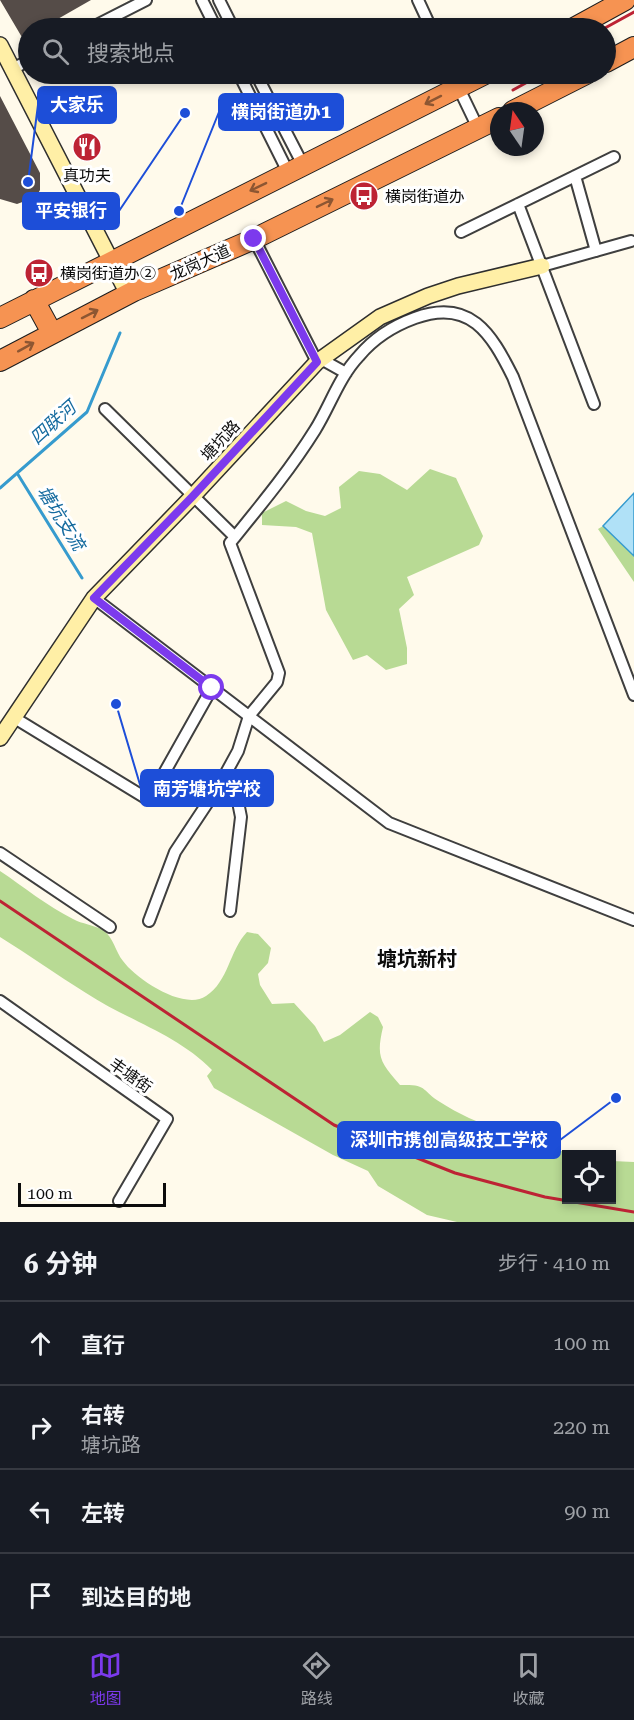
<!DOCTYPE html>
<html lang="zh">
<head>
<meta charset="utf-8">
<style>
	body { margin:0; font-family:"Roboto Serif","Noto Sans SC",serif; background:#20242c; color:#f1f3f6 }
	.controls { position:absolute; right:18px; bottom:18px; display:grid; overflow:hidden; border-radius:0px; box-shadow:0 3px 9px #0003 }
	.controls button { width:54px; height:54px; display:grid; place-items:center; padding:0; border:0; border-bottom:2px solid #363941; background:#171b24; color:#f1f3f6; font:30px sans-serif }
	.compass { position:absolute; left:490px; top:102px; width:54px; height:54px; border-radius:50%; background:#171b24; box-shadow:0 3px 9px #0003; rotate:347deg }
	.scale { position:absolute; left:18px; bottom:15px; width:148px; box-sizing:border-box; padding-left:6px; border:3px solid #0c0c0c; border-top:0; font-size:16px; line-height:21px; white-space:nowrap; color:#0c0c0c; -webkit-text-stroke:4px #fff; paint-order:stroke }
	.stop { position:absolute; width:18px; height:18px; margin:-14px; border:4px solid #7c3aed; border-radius:50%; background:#fff }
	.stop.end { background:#7c3aed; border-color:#fff; box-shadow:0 2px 6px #0008 }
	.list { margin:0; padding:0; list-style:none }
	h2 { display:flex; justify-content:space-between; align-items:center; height:78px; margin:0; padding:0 24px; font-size:26px }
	h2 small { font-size:20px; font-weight:400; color:#9ea1a6 }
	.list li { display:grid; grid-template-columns:39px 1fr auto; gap:18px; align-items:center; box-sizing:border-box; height:84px; padding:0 24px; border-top:2px solid #363941 }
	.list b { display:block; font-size:22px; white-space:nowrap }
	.list p { margin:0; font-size:20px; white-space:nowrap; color:#9ea1a6 }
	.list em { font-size:20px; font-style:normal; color:#9ea1a6 }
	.icon { flex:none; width:33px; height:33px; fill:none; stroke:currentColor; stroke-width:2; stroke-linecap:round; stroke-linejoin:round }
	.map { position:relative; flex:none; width:634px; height:1222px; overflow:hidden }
	.search { position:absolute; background:#171b24; box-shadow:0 3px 9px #0003; left:18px; right:18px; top:18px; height:66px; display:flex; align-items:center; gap:15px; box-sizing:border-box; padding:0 21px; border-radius:33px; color:#9ea1a6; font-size:22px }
	.sheet { height:414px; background:#171b24 }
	nav { display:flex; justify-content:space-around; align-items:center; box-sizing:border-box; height:84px; border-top:2px solid #363941; background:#171b24; font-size:16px; color:#9ea1a6 }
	nav a { display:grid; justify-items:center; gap:3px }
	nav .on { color:#7c3aed }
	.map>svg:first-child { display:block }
	.forest { fill:#b8da94 }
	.water { fill:#b0e1f7; stroke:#369bce; stroke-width:1.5 }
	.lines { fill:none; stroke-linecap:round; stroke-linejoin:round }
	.stream { stroke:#369bce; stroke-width:3 }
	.building { fill:#554c48 }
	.street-casing { stroke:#3f3f3f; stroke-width:14 }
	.secondary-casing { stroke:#2e2e2e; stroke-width:18 }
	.highway-casing { stroke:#1d1d1d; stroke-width:22 }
	.street { stroke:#fff; stroke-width:10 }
	.secondary { stroke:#ffefa6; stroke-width:15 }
	.highway { stroke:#f69352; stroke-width:20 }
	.rail { stroke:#bd2334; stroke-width:3 }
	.oneway { stroke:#8d5632 }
	.route { stroke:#7c3aed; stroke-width:8 }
	.labels { text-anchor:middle; stroke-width:6; stroke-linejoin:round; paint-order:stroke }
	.poi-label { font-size:16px; fill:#0c0c0c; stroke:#fff; text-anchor:start }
	.street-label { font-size:16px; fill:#0c0c0c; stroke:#fff }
	.water-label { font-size:18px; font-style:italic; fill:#156b9f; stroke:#fff }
	.quarter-label { font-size:20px; font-weight:bold; fill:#0c0c0c; stroke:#fff }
	.leader { fill:none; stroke:#1d4ed8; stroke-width:2 }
	.callout-dot { fill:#1d4ed8; stroke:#fff; stroke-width:2 }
	.callout { fill:#1d4ed8; stroke:#1d4ed8; stroke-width:2 }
	.callout-label { font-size:18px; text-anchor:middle; font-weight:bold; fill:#fff }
</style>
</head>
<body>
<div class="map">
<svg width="634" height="1222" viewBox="0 0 634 1222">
	<rect width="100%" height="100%" fill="#fffaeb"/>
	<path class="forest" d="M430 469 456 478 483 536 479 545 407 577 414 595 399 609 407 648V664L386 670 367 655 353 660 326 610 312 533 296 527 262 525V513L286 501 306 511 325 516 341 508 339 487 359 471 380 474 407 490Z
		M603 526 634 556V582L598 529Z
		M0 871C24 887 47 906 73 919 82 924 94 925 103 930 114 938 115 951 123 961 136 979 184 1011 206 996 229 981 229 951 247 932L258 934 271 948 268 963 258 974 260 985 272 1004 294 1003 315 1026 324 1042 340 1035 370 1012 378 1017 383 1027C376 1057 380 1062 400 1085 428 1084 421 1090 440 1102 449 1108 459 1113 469 1118 502 1132 536 1143 571 1154H566V1200H612V1161L634 1162V1222H457L427 1215 378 1186 368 1171 333 1155 214 1088 207 1076 212 1070C177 1034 127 1020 86 993 57 975 29 955 0 937Z"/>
	<path class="water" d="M634 493V556L603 526Z"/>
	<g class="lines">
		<path class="stream" d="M17 473 82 578
			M0 488 87 412 120 333"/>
	</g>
	<path class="building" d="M0 0H91L42 28H28V36L23 39Z
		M0 96 40 173V190L36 197 17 204 0 199Z"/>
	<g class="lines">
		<g class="street-casing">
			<path id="street" d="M202 0 216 28
				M219 0 233 28
				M418 0 431 28
				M91 28 146 0
				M12 69 28 61
				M239 74 288 172
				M256 74 303 165
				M452 74 478 128
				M575 176 596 251
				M518 204 594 404
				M461 232 614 157
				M254 239 317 362
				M542 266 631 241
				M321 359 346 373
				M105 409 235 537
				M94 598 389 823 634 920
				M13 717 149 800 212 688
				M223 778 236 792 241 817 230 911
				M0 853 110 927
				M149 921 175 852 220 784 238 751 249 716 277 682 279 673 230 543C260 506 290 470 315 430 330 406 339 377 359 356 374 338 393 326 415 318 470 298 491 333 513 377L634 695
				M0 1001 167 1119 119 1201"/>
		</g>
		<g class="secondary-casing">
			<path id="secondary" d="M0 45 128 294
				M0 738 94 598 192 497 317 362 380 317 428 296 458 286 542 266"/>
		</g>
		<g class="highway-casing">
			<path id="highway" d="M574 28 625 0
				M606 62 634 47
				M513 111 586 74
				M34 300 52 333
				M0 318 485 74
				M0 361 134 291 254 239 499 118"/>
		</g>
		<use href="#street" class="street"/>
		<use href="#secondary" class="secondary"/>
		<use href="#highway" class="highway"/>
		<path class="rail" d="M605 28 634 12
			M508 81 521 74
			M513 90 542 74
			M0 901 334 1125 455 1173 545 1197 634 1212"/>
	</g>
	<defs><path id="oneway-shaft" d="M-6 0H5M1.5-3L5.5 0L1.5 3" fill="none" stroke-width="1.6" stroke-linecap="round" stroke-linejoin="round" transform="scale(1.5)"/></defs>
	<g class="oneway">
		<use href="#oneway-shaft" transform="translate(433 100) rotate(153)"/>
		<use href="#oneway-shaft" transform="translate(258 187) rotate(154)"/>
		<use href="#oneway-shaft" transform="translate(325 203) rotate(-26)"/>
		<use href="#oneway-shaft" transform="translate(90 314) rotate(-27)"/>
		<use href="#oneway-shaft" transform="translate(26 347) rotate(-29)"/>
	</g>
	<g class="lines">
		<path class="route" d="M212 688 94 598 192 497 317 362 254 239"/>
	</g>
	<defs>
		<g id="restaurant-disc" transform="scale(1.5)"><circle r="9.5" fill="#bd2334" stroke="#fff"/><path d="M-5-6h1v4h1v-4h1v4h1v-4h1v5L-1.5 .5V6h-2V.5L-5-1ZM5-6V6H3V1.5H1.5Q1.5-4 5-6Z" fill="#fff"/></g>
		<g id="bus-disc" transform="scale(1.5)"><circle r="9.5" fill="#bd2334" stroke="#fff"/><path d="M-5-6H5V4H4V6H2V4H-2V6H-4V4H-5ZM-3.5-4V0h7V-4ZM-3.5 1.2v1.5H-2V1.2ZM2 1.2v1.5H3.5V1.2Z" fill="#fff"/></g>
	</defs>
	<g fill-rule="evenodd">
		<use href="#restaurant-disc" x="87" y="147"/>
		<use href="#bus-disc" x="364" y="196"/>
		<use href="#bus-disc" x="39" y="273"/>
	</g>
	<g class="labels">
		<g class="poi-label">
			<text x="87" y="181" text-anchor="middle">真功夫</text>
			<text x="385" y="202">横岗街道办</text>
			<text x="60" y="279">横岗街道办②</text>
		</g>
		<g class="street-label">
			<text transform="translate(200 262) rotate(-24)" y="6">龙岗大道</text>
			<text transform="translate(220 440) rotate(-47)" y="6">塘坑路</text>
			<text transform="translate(131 1075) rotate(35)" y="6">丰塘街</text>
		</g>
		<g class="water-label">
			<text transform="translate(53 423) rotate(-42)" y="6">四联河</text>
			<text transform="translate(61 518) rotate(58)" y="6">塘坑支流</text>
		</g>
		<g class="quarter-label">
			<text x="417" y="966">塘坑新村</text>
		</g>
	</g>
	<path class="leader" d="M28 182L38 105M179 211L219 112M185 113L119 211M116 704L141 788M616 1098L560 1140"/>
	<g class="callout-dot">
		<circle cx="28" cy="182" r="6"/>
		<circle cx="179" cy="211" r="6"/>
		<circle cx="185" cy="113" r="6"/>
		<circle cx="116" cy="704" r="6"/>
		<circle cx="616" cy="1098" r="6"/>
	</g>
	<g class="callout">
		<rect x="38" y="87" width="78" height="36" rx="6"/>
		<rect x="219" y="94" width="124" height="36" rx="6"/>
		<rect x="23" y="193" width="96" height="36" rx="6"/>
		<rect x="141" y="770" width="132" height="36" rx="6"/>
		<rect x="338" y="1122" width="222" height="36" rx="6"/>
	</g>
	<g class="callout-label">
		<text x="77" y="111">大家乐</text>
		<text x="281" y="118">横岗街道办1</text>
		<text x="71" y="217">平安银行</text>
		<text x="207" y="795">南芳塘坑学校</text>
		<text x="449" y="1146">深圳市携创高级技工学校</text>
	</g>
</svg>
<div class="controls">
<button><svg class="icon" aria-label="locate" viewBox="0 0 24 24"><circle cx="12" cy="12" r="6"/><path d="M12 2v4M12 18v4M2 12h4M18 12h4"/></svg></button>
</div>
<svg class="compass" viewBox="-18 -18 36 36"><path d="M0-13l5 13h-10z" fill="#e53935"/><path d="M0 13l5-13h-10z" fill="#9ea1a6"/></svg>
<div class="scale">100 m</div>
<div class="stop" style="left:212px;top:688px"></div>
<div class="stop end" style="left:254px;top:239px"></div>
<div class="search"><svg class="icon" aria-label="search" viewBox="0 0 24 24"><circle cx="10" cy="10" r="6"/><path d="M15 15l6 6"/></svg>搜索地点</div>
</div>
<section class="sheet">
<h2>6 分钟<small>步行 · 410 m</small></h2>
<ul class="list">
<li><svg class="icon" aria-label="ahead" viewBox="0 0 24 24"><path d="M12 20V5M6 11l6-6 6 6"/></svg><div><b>直行</b></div><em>100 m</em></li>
<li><svg class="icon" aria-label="right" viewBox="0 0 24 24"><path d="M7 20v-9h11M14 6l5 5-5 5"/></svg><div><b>右转</b><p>塘坑路</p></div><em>220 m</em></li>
<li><svg class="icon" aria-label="left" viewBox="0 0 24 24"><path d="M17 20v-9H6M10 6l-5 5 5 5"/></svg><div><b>左转</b></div><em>90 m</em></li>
<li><svg class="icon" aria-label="arrive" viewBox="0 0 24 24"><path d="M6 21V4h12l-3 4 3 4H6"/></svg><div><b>到达目的地</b></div></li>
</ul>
</section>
<nav>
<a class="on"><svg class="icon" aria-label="map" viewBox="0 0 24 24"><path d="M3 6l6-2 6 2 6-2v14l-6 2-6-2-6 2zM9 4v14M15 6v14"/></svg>地图</a>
<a><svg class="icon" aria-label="directions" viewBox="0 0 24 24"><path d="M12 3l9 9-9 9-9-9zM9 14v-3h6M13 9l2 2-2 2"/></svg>路线</a>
<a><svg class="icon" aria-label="saved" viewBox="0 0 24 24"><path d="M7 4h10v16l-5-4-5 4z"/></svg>收藏</a>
</nav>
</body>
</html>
